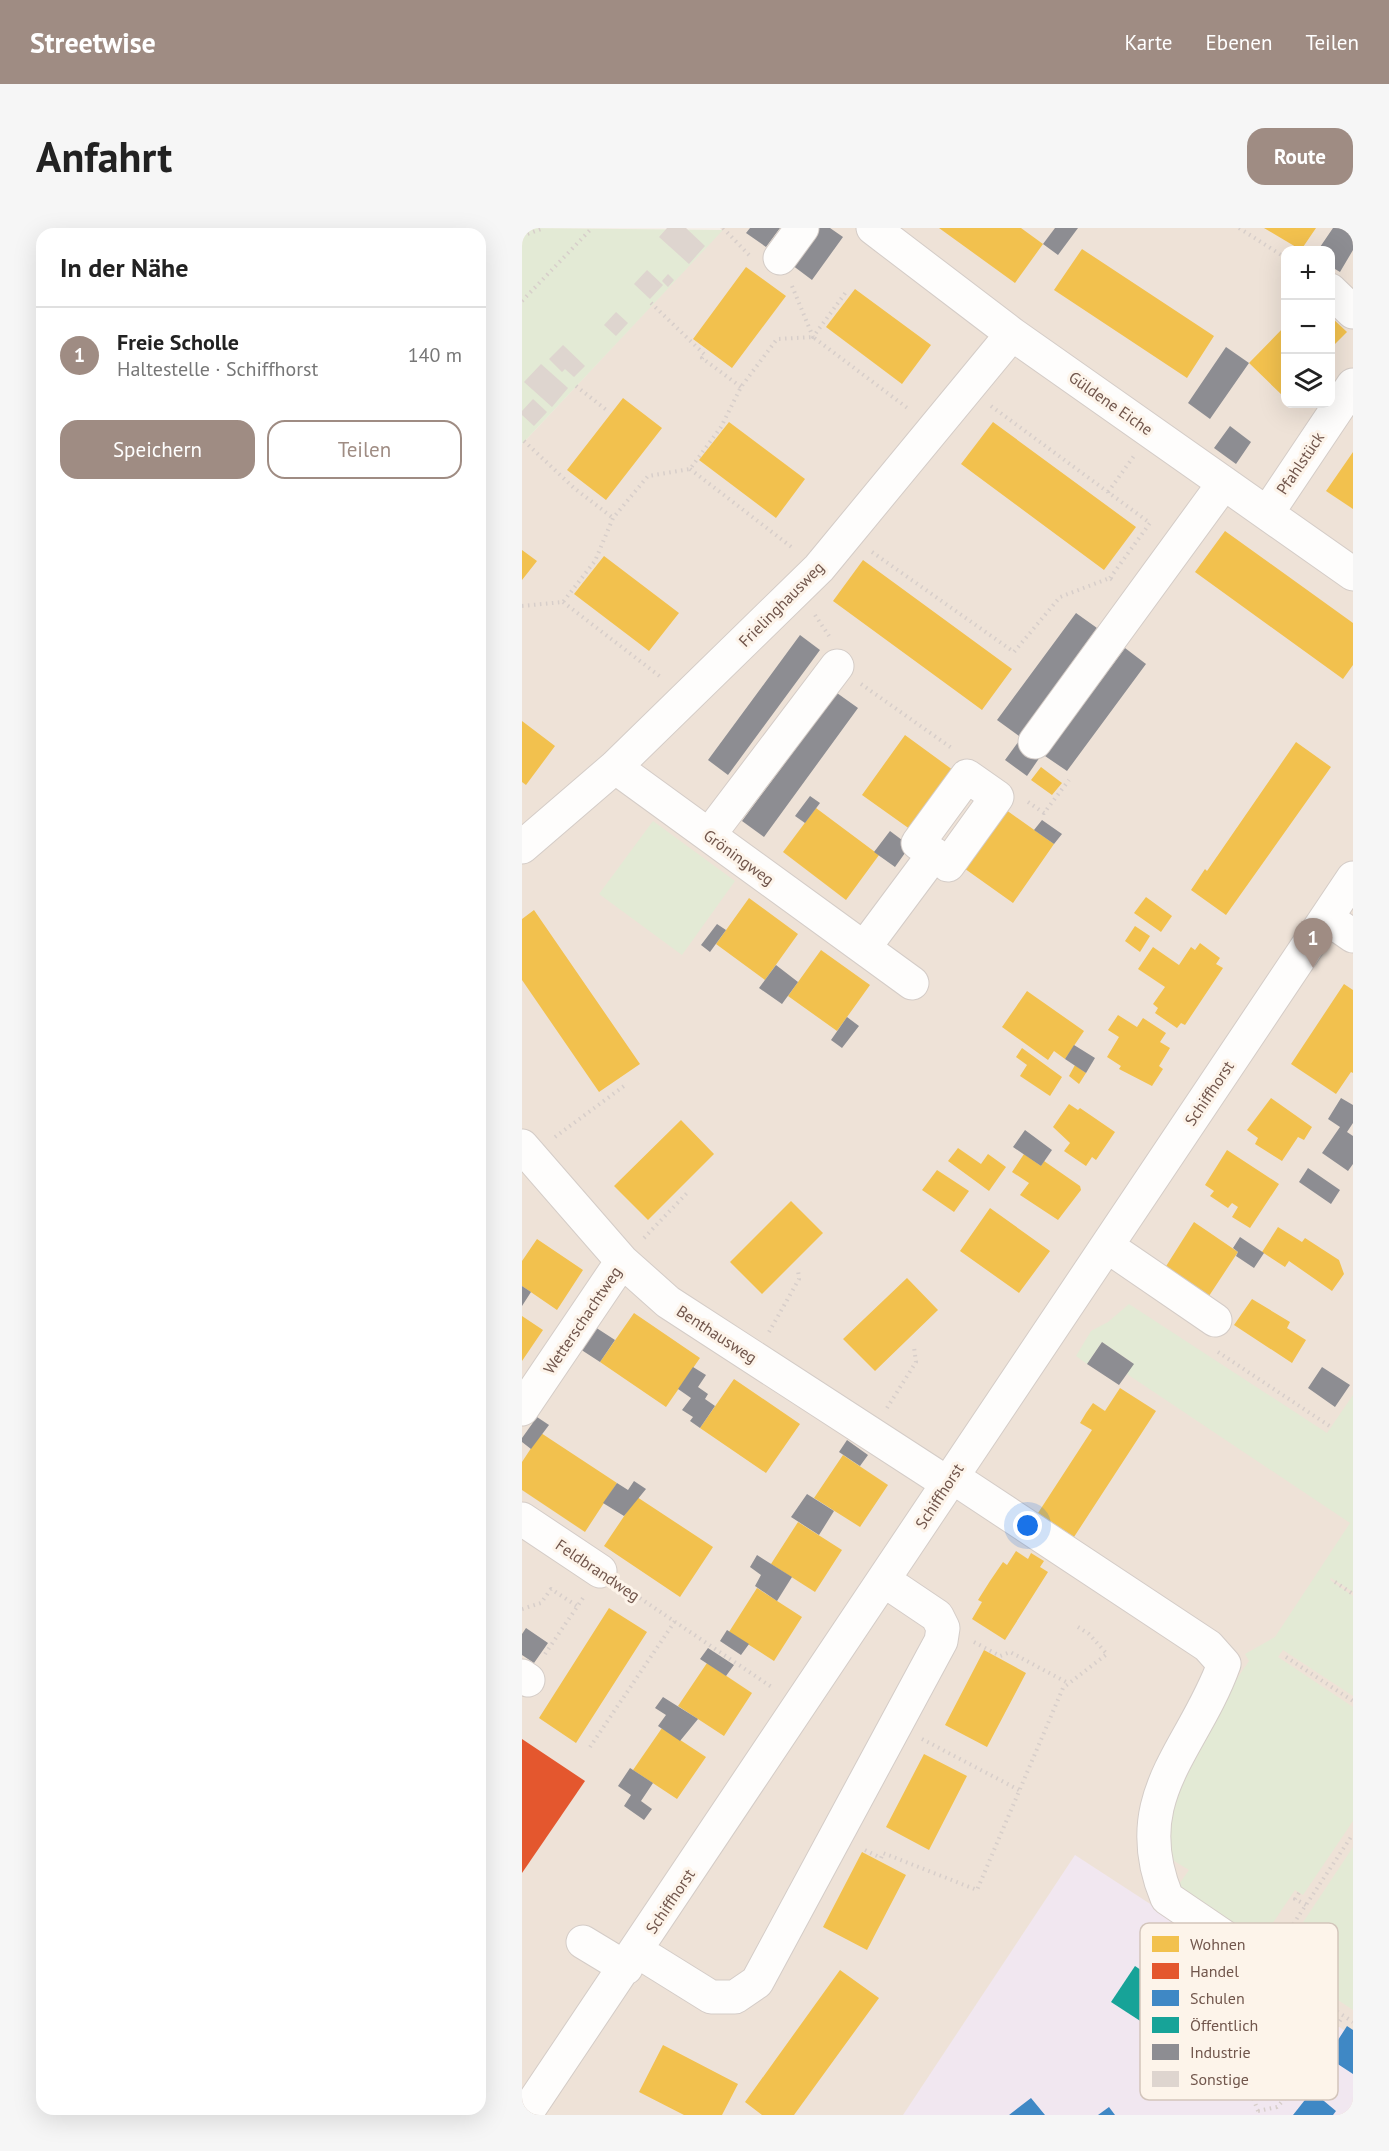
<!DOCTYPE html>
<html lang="de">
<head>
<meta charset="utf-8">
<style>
	body { margin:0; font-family:"PT Sans",sans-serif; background:#f6f6f6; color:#222 }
	.controls { position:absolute; right:18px; top:18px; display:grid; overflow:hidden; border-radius:12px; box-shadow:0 6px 24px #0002 }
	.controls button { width:54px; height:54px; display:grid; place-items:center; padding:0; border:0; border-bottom:2px solid #e0e0e0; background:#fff; color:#222; font:30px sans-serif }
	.you { position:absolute; left:506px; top:1298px; width:21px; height:21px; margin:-15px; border:4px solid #fff; border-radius:50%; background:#1a73e8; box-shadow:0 0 0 9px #1a73e833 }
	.badge { display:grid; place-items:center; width:39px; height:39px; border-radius:50%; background:#9f8c83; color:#fff; font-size:20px; font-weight:700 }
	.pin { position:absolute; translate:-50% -50px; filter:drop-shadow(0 2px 3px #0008) }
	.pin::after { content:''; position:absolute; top:32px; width:21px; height:18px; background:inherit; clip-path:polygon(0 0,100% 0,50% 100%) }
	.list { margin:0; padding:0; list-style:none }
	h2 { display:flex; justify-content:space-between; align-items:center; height:78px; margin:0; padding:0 24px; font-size:26px }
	h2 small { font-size:20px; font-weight:400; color:#767676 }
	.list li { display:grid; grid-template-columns:39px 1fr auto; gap:18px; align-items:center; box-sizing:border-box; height:96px; padding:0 24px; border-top:2px solid #e0e0e0 }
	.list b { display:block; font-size:22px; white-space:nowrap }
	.list p { margin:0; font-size:20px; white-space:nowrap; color:#767676 }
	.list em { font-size:20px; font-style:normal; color:#767676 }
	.actions { display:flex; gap:12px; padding:18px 24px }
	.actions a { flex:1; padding:14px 0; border:2px solid #9f8c83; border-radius:18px; text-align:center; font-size:21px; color:#9f8c83 }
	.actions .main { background:#9f8c83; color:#fff }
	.icon { flex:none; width:33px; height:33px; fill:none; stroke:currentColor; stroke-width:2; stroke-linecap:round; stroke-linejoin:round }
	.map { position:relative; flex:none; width:831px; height:1887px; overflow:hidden; border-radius:18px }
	header { display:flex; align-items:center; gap:36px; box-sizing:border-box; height:84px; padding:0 30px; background:#9f8c83; color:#fff }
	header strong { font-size:28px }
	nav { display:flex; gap:33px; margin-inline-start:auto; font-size:21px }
	.intro { display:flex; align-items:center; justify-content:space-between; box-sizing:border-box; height:144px; padding:0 36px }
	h1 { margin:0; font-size:42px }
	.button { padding:15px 27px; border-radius:18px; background:#9f8c83; color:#fff; font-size:21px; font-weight:700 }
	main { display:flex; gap:36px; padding:0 36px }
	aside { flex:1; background:#fff; border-radius:18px; box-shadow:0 6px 24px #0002 }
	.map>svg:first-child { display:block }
	.residential { fill:#eee2d7; fill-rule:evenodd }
	.education { fill:#f1e7f0 }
	.green { fill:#e3ead5 }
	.homes { fill:#f2c14e }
	.shops { fill:#e4572e }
	.schools { fill:#3f88c5 }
	.public { fill:#17a398 }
	.industry { fill:#8d8d92 }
	.building { fill:#ded5cf }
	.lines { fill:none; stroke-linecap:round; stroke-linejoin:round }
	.minor-casing { stroke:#d4ccc7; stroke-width:35 }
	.path { stroke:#d7ceca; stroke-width:4; stroke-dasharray:1.5 4.5; stroke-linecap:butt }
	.minor { stroke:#fefdfc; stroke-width:33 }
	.labels { text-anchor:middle; stroke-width:6; stroke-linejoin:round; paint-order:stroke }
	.street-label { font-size:16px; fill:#71564c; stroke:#fdf4ea }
	.key { fill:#fdf4ea; stroke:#d3c5bb; stroke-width:1.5 }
	.key-label { font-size:16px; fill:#71564c }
</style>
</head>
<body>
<header>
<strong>Streetwise</strong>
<nav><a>Karte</a><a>Ebenen</a><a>Teilen</a></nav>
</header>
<div class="intro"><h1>Anfahrt</h1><a class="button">Route</a></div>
<main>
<aside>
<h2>In der Nähe<small></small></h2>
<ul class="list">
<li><span class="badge">1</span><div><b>Freie Scholle</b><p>Haltestelle · Schiffhorst</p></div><em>140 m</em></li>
</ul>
<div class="actions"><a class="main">Speichern</a><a>Teilen</a></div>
</aside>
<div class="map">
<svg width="831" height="1887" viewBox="0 0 831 1887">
	<rect width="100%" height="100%" fill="#f5efe9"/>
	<path class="residential" d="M198 0H831V1887H0V216L200 2ZM764 22H808V176H764Z"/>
	<path class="education" d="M553 1627 831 1808V1887H381Z"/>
	<path class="green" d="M0 0 201 2 0 216Z
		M131 593 213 653 160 727 77 666Z
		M607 1076 805 1205 831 1167V1364L809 1350 808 1352 831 1368V1468L761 1422 756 1429 831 1479V1593L781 1667 773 1662 734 1720 653 1662 667 1642 644 1628 643 1580 686 1493 727 1433 723 1426 753 1409 828 1295 605 1146 611 1135 580 1114 565 1136 554 1128 569 1103 586 1094Z
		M831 1619V1782L756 1732Z"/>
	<path class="homes" d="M417 0H499L521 16 493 55Z
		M742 0H794L779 22Z
		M560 21 692 108 665 150 532 62Z
		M224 39 264 68 210 140 171 111Z
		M333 61 409 117 380 156 304 99Z
		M808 88 825 104 808 121Z
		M764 97V167L762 169 727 135Z
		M101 170 140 200 84 272 45 242Z
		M207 194 283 251 254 290 177 232Z
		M471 194 614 299 582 342 439 236Z
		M831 224V281L804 263Z
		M703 303 831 395V437L821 451 673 344Z
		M0 322 15 333 0 352Z
		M82 328 157 385 127 423 52 366Z
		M341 332 490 441 460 482 311 373Z
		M0 493 33 518 4 557 0 554Z
		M383 507 435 545 392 604 340 567Z
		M774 514 809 539 704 687 669 662 683 641 685 643Z
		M519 539 540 555 530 567 509 552Z
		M480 579 532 616 491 675 439 638Z
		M294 580 357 627 324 672 261 624Z
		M624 669 650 688 639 704 612 685Z
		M227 670 276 706 243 752 194 716Z
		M12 682 118 836 77 864 0 752V691Z
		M613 698 628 708 618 724 603 713Z
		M678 715 698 730 694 736 701 740 663 797 659 795 655 800 633 785 636 780 631 776 643 759 616 741 631 719 657 737 669 719 673 722Z
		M299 722 348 757 315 803 266 768Z
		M822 756 831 762V845L829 844 814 866 769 836Z
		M505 763 562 803 543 831 532 823 526 832 480 799Z
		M596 787 615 799 621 790 644 805 638 814 648 820 637 838 641 841 630 858 597 841 599 838 585 829 597 809 586 802Z
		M500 820 540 849 528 868 498 848 505 837 494 829Z
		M553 837 564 845 557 856 547 848Z
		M749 870 790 899 782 912 776 909 760 933 733 916 736 910 725 902Z
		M547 876 556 882 558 880 593 904 574 932 570 929 564 938 542 923 548 915 531 899Z
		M159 892 192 926 126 992 92 958Z
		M436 920 459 936 466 926 484 939 467 963 426 933Z
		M705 922 757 956 728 1000 710 989 716 979 710 975 706 980 688 968 692 963 683 957Z
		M502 926 519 938 522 933 558 958 559 962 536 992 498 967 507 955 490 944Z
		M415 942 447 963 432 984 400 962Z
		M269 973 301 1005 240 1066 208 1034Z
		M468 980 528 1023 497 1065 438 1023Z
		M672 994 716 1024 685 1071 641 1043Z
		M756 999 780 1014 783 1010 817 1032 822 1046 810 1063 767 1033 763 1039 740 1024Z
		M15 1011 61 1042 35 1082 0 1058V1033Z
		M385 1050 416 1082 353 1143 321 1111Z
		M730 1071 768 1094 765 1100 784 1112 770 1135 712 1097Z
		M112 1085 178 1130 144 1179 78 1134Z
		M0 1088 21 1102 0 1133Z
		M212 1151 278 1196 244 1245 178 1200Z
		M598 1160 634 1183 552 1309 516 1285 570 1202 558 1195 564 1185 571 1175 583 1183Z
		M19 1205 95 1255 63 1304 0 1262V1234Z
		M321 1227 366 1257 338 1299 292 1270Z
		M115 1269 191 1319 158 1369 82 1318Z
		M276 1294 320 1322 293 1364 249 1336Z
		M494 1323 506 1331 509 1325 522 1333 518 1339 526 1344 483 1412 450 1391 460 1374 456 1372 468 1353 481 1334 485 1337Z
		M235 1360 280 1389 252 1433 207 1404Z
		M87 1380 125 1404 54 1515 17 1490Z
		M462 1422 504 1445 465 1519 423 1497Z
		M185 1435 230 1465 202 1508 156 1478Z
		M140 1500 184 1529 155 1571 111 1542Z
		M402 1526 445 1548 407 1622 364 1599Z
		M340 1624 384 1647 345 1722 301 1699Z
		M318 1742 357 1770 272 1887H240L223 1874Z
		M141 1817 216 1856 200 1887H162L117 1864Z"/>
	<path class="shops" d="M0 1511 63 1553 0 1645Z"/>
	<path class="schools" d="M825 1798 831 1802V1846L805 1829Z
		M790 1863 814 1883 811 1887H771Z
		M509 1870 523 1887H487Z
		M587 1879 593 1887H576Z"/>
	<path class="public" d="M613 1738 669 1776 646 1811 589 1774Z"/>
	<path class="industry" d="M228 0H258L244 19 224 5Z
		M297 0H308L321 9 290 52 270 37Z
		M533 0H556L536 27 521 16Z
		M811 0H821L831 7V22L818 44 808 38V22H796Z
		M704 119 727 135 688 191 666 175Z
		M708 198 729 214 714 236 692 220Z
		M554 385 575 400 497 508 475 492Z
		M278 407 298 422 206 547 186 532Z
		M603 420 624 436 545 543 523 528Z
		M315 465 336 480 242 609 220 593Z
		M497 513 518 529 505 548 483 532Z
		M288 568 298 575 283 595 273 588Z
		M520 592 540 606 532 616 512 602Z
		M368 603 388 618 373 639 352 624Z
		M195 696 204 702 188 724 179 717Z
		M254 737 276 754 260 776 237 760Z
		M325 789 337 798 320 820 309 812Z
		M552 817 573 830 564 845 543 831Z
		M819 870 831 877V895L825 904 831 908V936L826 943 800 925 818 899 806 891Z
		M503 902 530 922 519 938 491 919Z
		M786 940 818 962 809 976 777 954Z
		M718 1009 742 1025 732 1040 714 1028 716 1024 711 1020Z
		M0 1058 9 1064 0 1078Z
		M73 1099 93 1112 78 1134 58 1121Z
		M580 1114 612 1136 597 1157 565 1136Z
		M171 1139 184 1147 176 1159 186 1166 183 1171 193 1178 178 1200 168 1193 171 1189 160 1182 169 1170 156 1161Z
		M800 1139 828 1157 813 1179 786 1160Z
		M15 1189 27 1197 9 1221 0 1214V1210Z
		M325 1212 346 1227 338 1238 317 1224Z
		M112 1253 124 1261 102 1288 81 1275 95 1255 106 1262Z
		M285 1266 312 1283 297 1307 269 1289Z
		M235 1327 270 1349 255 1373 233 1358 239 1347 228 1339Z
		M4 1400 26 1415 12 1435 0 1427V1406Z
		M205 1402 227 1416 219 1427 198 1413Z
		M186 1420 212 1437 204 1448 178 1431Z
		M141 1469 176 1491 158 1513 136 1498 144 1487 133 1480Z
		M108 1540 131 1555 119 1573 130 1581 122 1592 102 1578 109 1567 96 1558Z"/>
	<path class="building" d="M145 0H164L183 18 167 36 137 9Z
		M125 42 141 57 128 71 112 56Z
		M146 46 152 52 146 59 140 53Z
		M94 84 106 95 94 108 82 97Z
		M41 117 63 138 52 149 43 141 40 144 27 131Z
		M19 136 46 160 30 179 2 154Z
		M11 171 25 184 12 198 0 187V183Z"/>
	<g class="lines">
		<g class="minor-casing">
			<path id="minor" d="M351 0 490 106 831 346
				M258 30 280 0
				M808 62 831 84
				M746 284 831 157
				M513 514 702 255
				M93 539 390 755
				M445 548 475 569 426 637 396 615Z
				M187 607 315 438
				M0 619 93 539 297 340 490 106
				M805 690 831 708
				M342 720 412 626
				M0 918 100 1033 146 1074 425 1255
				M585 1018 693 1092
				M0 1181 100 1033
				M429 1248 686 1418 702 1436C671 1522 603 1569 645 1670L729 1727
				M0 1291 78 1343
				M0 1448 6 1452
				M61 1714 104 1740
				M115 1723 189 1769H213L235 1754 419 1413 421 1400 415 1388 363 1353
				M3 1887 831 650"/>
		</g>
		<path class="path" d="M201 0 227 27
			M717 0 764 30
			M0 8 22 0
			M270 58 291 109 324 64
			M0 73 70 0
			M129 75 183 127 180 130 219 159
			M54 158 87 184
			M469 178 628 295 588 350
			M2 213 52 260 91 290
			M168 241 272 321
			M586 264 612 228
			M350 324 492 424 538 369 588 350 592 353
			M41 374 140 450
			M0 378 41 374 73 333 91 290 126 248 168 241 199 199 219 159 255 111 291 109 388 182
			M293 387 307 408
			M339 456 431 521
			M506 574 522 585 547 552
			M33 909 102 858
			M122 1010 165 965
			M247 1104 277 1051 276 1042
			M696 1124 809 1199
			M365 1180 394 1134 392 1119
			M813 1354 831 1366
			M103 1360 251 1460
			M0 1381 19 1375 29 1361 55 1378
			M452 1414 478 1428 488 1424 546 1455
			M23 1426 61 1370
			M764 1429 831 1473
			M400 1511 497 1562
			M68 1519 153 1393
			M343 1622 359 1630 361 1625 455 1662 541 1460 585 1426 567 1406 556 1399
			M777 1665 773 1671 784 1677
			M758 1716 831 1606
			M691 1739 703 1796 736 1883 735 1887
			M755 1744 831 1794
			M654 1811 703 1796
			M736 1883 755 1879 779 1853 821 1788"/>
		<use href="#minor" class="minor"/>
	</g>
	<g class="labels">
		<g class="street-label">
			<text transform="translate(589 175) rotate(35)" y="6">Güldene Eiche</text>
			<text transform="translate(778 235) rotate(-56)" y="6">Pfahlstück</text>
			<text transform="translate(259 376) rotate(-45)" y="6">Frielinghausweg</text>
			<text transform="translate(217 629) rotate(36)" y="6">Gröningweg</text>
			<text transform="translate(687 865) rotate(-56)" y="6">Schiffhorst</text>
			<text transform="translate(60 1092) rotate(-56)" y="6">Wetterschachtweg</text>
			<text transform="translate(195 1106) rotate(33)" y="6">Benthausweg</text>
			<text transform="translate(417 1268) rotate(-57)" y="6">Schiffhorst</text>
			<text transform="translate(76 1342) rotate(34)" y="6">Feldbrandweg</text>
			<text transform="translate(148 1673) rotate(-56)" y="6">Schiffhorst</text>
		</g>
	</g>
	<rect x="618" y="1695" width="198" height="177" rx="9" class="key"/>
	<rect x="630" y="1708" width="27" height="16" fill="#f2c14e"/>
	<rect x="630" y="1735" width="27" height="16" fill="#e4572e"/>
	<rect x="630" y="1762" width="27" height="16" fill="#3f88c5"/>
	<rect x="630" y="1789" width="27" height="16" fill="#17a398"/>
	<rect x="630" y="1816" width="27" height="16" fill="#8d8d92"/>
	<rect x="630" y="1843" width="27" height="16" fill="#ded5cf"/>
	<g class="key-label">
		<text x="668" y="1722">Wohnen</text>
		<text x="668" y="1749">Handel</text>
		<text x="668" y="1776">Schulen</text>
		<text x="668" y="1803">Öffentlich</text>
		<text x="668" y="1830">Industrie</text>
		<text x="668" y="1857">Sonstige</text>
	</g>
</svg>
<div class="controls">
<button>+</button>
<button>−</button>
<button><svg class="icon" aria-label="layers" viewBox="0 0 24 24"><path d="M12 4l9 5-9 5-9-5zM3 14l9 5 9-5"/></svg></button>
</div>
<div class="you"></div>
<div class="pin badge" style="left:791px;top:740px">1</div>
</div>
</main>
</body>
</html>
